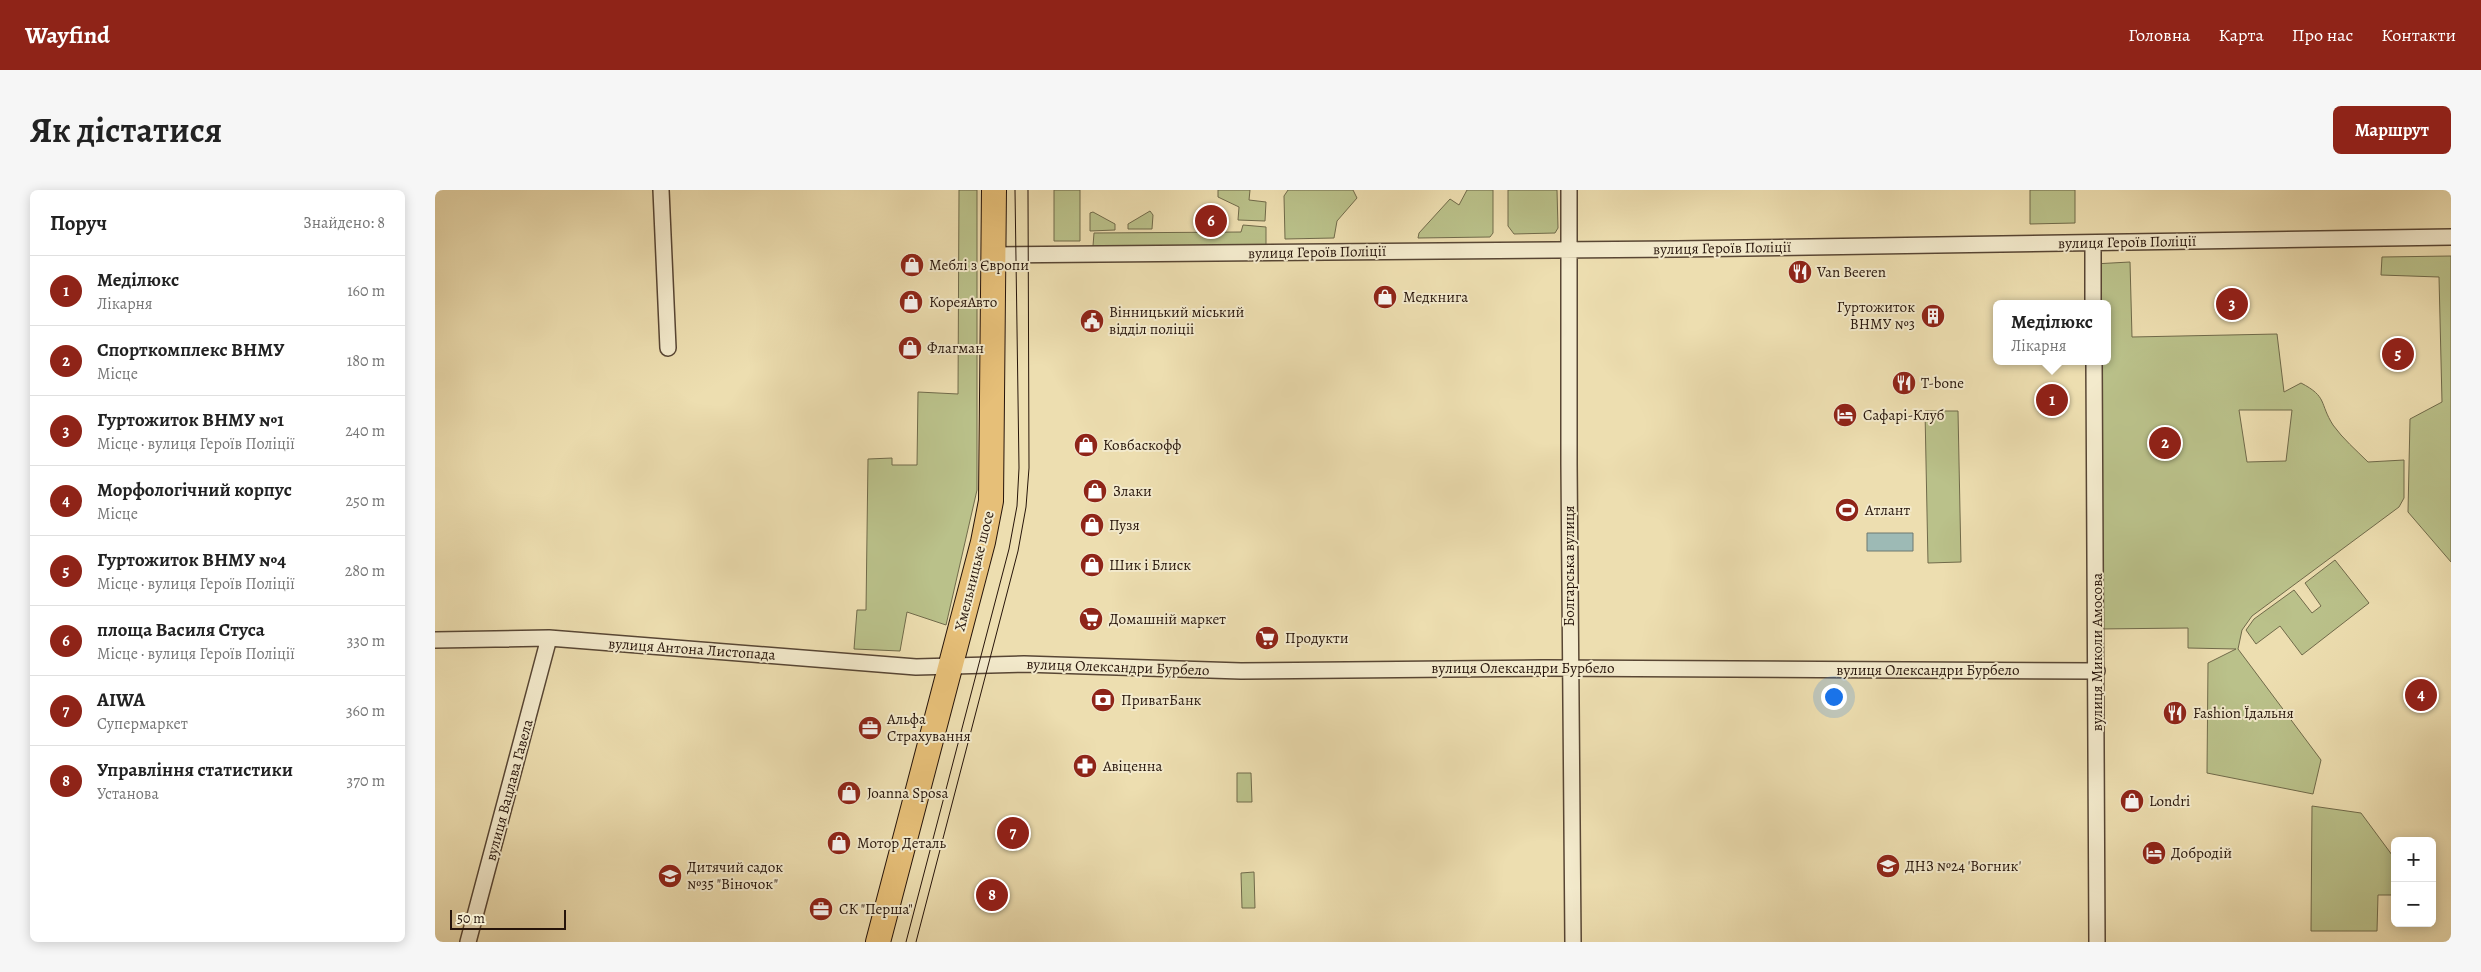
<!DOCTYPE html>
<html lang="uk">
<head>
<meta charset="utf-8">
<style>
	body { margin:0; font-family:Alegreya,serif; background:#f6f6f6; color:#222 }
	.controls { position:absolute; right:15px; bottom:15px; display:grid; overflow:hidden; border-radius:8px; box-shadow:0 2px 12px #0003 }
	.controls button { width:45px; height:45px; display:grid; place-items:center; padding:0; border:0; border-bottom:1px solid #e0e0e0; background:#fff; color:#222; font:25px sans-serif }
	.scale { position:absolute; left:15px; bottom:12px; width:116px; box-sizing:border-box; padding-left:5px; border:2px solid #26140a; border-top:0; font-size:14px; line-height:18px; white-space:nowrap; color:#26140a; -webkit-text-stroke:4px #f3eacc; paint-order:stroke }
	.you { position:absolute; left:1398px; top:506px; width:18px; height:18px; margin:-12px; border:4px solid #fff; border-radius:50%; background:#1a73e8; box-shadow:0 0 0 8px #1a73e833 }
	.badge { display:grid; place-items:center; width:32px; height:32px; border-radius:50%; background:#8f2418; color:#fff; font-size:16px; font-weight:700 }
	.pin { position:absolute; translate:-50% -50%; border:2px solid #fff; box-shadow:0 1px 5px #0006 }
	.popup { position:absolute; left:1558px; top:110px; width:118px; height:65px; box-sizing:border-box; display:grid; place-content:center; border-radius:8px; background:#fff; filter:drop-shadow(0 1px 4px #0005); font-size:16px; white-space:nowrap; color:#767676 }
	.popup b { font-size:19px; color:#222 }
	.popup::after { content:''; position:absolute; left:50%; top:100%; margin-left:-10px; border:10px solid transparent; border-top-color:#fff }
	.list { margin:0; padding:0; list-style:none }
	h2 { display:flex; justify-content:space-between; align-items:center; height:65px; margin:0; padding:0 20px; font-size:21px }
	h2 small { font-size:16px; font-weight:400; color:#767676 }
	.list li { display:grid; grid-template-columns:32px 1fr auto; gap:15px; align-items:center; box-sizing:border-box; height:70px; padding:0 20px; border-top:1px solid #e0e0e0 }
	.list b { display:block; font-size:19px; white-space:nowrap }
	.list p { margin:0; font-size:16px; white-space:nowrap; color:#767676 }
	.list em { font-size:16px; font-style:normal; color:#767676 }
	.map { position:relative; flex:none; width:2016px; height:752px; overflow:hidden; border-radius:8px }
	header { display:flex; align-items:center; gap:30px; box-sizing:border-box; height:70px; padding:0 25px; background:#8f2418; color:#fff }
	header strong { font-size:24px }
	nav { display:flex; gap:28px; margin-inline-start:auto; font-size:18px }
	.intro { display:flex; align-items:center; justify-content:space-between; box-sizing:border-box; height:120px; padding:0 30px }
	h1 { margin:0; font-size:35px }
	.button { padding:12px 22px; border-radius:8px; background:#8f2418; color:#fff; font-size:18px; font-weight:700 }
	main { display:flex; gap:30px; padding:0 30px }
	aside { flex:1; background:#fff; border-radius:8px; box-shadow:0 2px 12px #0003 }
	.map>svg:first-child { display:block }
	.green { fill:#bac18a; stroke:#706a4a; fill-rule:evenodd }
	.water { fill:#9dbab5; stroke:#6d7871 }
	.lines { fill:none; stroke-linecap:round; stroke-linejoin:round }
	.street-casing { stroke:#584634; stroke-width:18 }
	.primary-casing { stroke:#26140a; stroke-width:26 }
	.street { stroke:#f3eacc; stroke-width:15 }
	.primary { stroke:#e6bf78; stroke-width:24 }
	.tram { stroke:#26140a; stroke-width:1 }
	.labels { text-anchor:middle; stroke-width:4; stroke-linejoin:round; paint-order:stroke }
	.street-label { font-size:15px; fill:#26140a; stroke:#f3eacc }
	.poi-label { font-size:15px; fill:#26140a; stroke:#f3eacc; text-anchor:start }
</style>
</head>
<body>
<header>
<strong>Wayfind</strong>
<nav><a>Головна</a><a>Карта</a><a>Про нас</a><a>Контакти</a></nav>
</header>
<div class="intro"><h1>Як дістатися</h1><a class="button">Маршрут</a></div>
<main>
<aside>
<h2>Поруч<small>Знайдено: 8</small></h2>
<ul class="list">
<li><span class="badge">1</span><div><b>Меділюкс</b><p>Лікарня</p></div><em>160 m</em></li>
<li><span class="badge">2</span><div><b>Спорткомплекс ВНМУ</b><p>Місце</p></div><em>180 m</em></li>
<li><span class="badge">3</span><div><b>Гуртожиток ВНМУ №1</b><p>Місце · вулиця Героїв Поліції</p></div><em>240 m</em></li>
<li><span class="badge">4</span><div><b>Морфологічний корпус</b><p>Місце</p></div><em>250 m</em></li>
<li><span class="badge">5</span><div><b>Гуртожиток ВНМУ №4</b><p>Місце · вулиця Героїв Поліції</p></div><em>280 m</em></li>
<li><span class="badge">6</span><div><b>площа Василя Стуса</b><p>Місце · вулиця Героїв Поліції</p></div><em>330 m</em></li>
<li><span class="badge">7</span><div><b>AIWA</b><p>Супермаркет</p></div><em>360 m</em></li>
<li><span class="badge">8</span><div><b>Управління статистики</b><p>Установа</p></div><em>370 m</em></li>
</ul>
</aside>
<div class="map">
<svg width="2016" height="752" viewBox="0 0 2016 752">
	<rect width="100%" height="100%" fill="#eddeb0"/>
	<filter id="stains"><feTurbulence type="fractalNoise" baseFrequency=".004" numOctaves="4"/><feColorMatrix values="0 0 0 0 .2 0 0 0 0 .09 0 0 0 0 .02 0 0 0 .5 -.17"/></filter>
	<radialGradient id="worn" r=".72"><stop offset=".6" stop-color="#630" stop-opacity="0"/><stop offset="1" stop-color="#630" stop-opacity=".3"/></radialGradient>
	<path class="green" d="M524 0H542V300L511 435 472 422 465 461 419 459 422 420H431L433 269 457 268V275H482L483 202 523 204Z
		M619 0H645V51H619Z
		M783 0H815L814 10 831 12 830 31 803 30 804 17 783 7Z
		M853 0H918L922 8 902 31 899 48 850 49 849 6Z
		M1032 0H1058V43L1055 47 983 48 984 43 1015 9 1024 15Z
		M1073 0H1122L1123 38 1120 43 1079 44 1073 36Z
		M1595 0H1640V33L1595 34Z
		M715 21 718 25 717 39H693V34Z
		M658 22 680 34V40L655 41V23Z
		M808 35 831 37V55L658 56 659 43 806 42Z
		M2016 66V372L1973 322 1975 229 2007 212 2004 87 1946 85 1947 67Z
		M1695 72 1697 147 1842 144 1849 202 1866 193C1893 207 1884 213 1898 235 1908 249 1921 260 1933 272L1969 270V308L1964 317 1817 426 1807 440 1803 459 1886 570 1878 604 1772 583 1773 473 1801 459 1753 458V438L1662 439 1659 171H1672V114H1659L1658 74ZM1804 220H1857L1851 271 1812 272Z
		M1490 221H1523L1526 372 1493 373Z
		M1900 370 1934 413 1867 465 1845 436 1821 454 1811 440 1819 429 1859 400 1877 423 1886 416 1870 393Z
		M802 583H816L817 612H802Z
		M1877 616 1926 623 1960 669V705H1943L1942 741H1876Z
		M819 682 820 718H807L806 683Z"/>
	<path class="water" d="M1432 343H1478V361H1432Z"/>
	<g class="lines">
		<g class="street-casing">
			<path id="street" d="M226 0 233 158
				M1134 0V274L1138 752
				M1658 53V114
				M558 65 1242 59 2016 47
				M1659 171 1662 752
				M0 450 114 448 481 477 589 474 806 481 1108 478 1662 481
				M33 752 114 448"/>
		</g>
		<g class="primary-casing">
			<path id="primary" d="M443 752 548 352 556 311 559 0"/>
		</g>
		<use href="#street" class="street"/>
		<use href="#primary" class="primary"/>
		<path class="tram" d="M471 752 574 359 582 316 584 278 580 0
			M481 752 583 361 591 317 594 278 593 0"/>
	</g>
	<defs>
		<g id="shop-disc" transform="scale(1.25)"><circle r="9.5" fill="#8f2418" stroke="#f3eacc"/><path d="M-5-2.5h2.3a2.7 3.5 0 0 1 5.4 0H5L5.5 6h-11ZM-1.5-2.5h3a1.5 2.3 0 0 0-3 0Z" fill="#fff"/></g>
		<g id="restaurant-disc" transform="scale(1.25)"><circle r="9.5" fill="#8f2418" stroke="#f3eacc"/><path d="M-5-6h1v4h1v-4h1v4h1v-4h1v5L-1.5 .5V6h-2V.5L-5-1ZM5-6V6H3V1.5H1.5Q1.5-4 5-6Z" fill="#fff"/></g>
		<g id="building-disc" transform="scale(1.25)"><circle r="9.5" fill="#8f2418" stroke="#f3eacc"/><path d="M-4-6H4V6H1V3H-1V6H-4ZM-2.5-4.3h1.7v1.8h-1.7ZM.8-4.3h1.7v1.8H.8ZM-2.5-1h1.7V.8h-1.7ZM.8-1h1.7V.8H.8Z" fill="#fff"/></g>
		<g id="civic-disc" transform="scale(1.25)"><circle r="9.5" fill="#8f2418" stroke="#f3eacc"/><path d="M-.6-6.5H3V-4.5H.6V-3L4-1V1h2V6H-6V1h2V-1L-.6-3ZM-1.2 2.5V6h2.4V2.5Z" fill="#fff"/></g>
		<g id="hotel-disc" transform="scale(1.25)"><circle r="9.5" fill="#8f2418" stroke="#f3eacc"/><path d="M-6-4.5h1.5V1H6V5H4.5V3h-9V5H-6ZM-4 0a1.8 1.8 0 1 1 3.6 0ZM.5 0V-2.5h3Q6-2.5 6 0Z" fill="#fff"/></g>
		<g id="stadium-disc" transform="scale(1.25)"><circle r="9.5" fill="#8f2418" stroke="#f3eacc"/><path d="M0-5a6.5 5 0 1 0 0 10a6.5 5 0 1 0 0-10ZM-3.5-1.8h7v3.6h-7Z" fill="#fff"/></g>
		<g id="supermarket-disc" transform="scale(1.25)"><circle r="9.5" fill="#8f2418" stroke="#f3eacc"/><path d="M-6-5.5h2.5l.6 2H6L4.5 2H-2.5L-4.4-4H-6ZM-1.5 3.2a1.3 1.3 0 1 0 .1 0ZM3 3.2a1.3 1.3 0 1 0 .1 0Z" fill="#fff"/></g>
		<g id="bank-disc" transform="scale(1.25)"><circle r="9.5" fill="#8f2418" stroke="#f3eacc"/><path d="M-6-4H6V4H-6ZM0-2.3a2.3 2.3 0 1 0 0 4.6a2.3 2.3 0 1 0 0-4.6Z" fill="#fff"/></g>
		<g id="office-disc" transform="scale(1.25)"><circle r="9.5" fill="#8f2418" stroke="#f3eacc"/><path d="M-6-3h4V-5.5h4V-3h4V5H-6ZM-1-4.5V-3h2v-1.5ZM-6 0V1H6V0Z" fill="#fff"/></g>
		<g id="pharmacy-disc" transform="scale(1.25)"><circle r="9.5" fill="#8f2418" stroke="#f3eacc"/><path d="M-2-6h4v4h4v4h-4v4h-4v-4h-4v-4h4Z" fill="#fff"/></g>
		<g id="school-disc" transform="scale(1.25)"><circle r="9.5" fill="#8f2418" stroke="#f3eacc"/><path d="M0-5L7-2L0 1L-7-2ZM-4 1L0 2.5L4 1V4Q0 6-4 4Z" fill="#fff"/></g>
	</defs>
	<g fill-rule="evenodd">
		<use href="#shop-disc" x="477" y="75"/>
		<use href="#restaurant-disc" x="1365" y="82"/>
		<use href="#shop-disc" x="950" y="107"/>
		<use href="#shop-disc" x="476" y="112"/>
		<use href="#building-disc" x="1498" y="126"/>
		<use href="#civic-disc" x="657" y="131"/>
		<use href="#shop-disc" x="475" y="158"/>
		<use href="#restaurant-disc" x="1469" y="193"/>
		<use href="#hotel-disc" x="1410" y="225"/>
		<use href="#shop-disc" x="651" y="255"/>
		<use href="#shop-disc" x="660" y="301"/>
		<use href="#stadium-disc" x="1412" y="320"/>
		<use href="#shop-disc" x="657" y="335"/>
		<use href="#shop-disc" x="657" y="375"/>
		<use href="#supermarket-disc" x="656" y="429"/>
		<use href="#supermarket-disc" x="832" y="448"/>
		<use href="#bank-disc" x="668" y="510"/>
		<use href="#restaurant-disc" x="1740" y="523"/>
		<use href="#office-disc" x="435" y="538"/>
		<use href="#pharmacy-disc" x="650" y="576"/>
		<use href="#shop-disc" x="414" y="603"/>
		<use href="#shop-disc" x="1697" y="611"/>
		<use href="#shop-disc" x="404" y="653"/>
		<use href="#hotel-disc" x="1719" y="663"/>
		<use href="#school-disc" x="1453" y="676"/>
		<use href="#school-disc" x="235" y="686"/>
		<use href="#office-disc" x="386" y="719"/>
	</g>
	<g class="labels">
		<g class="street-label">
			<text transform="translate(1692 52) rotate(-1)" y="5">вулиця Героїв Поліції</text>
			<text transform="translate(1287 58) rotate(-1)" y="5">вулиця Героїв Поліції</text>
			<text transform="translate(882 62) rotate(-1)" y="5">вулиця Героїв Поліції</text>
			<text transform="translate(1134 376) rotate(-90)" y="5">Болгарська вулиця</text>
			<text transform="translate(539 381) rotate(-76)" y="5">Хмельницьке шосе</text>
			<text transform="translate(257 459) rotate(4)" y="5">вулиця Антона Листопада</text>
			<text transform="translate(1662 462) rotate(-90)" y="5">вулиця Миколи Амосова</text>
			<text transform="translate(683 477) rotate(2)" y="5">вулиця Олександри Бурбело</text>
			<text x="1088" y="483">вулиця Олександри Бурбело</text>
			<text x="1493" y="485">вулиця Олександри Бурбело</text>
			<text transform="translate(74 600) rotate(-75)" y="5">вулиця Вацлава Гавела</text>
		</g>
		<g class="poi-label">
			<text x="494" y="80">Меблі з Європи</text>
			<text x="1382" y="87">Van Beeren</text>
			<text x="968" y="112">Медкнига</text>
			<text x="494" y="117">КореяАвто</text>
			<text x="1480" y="122" text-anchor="end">Гуртожиток<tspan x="1480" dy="17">ВНМУ №3</tspan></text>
			<text x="674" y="127">Вінницький міський<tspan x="674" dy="17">відділ поліціі</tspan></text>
			<text x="492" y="163">Флагман</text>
			<text x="1486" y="198">T-bone</text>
			<text x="1428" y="230">Сафарі-Клуб</text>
			<text x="668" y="260">Ковбаскофф</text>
			<text x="678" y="306">Злаки</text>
			<text x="1430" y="325">Атлант</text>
			<text x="674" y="340">Пузя</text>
			<text x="674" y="380">Шик і Блиск</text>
			<text x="674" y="434">Домашній маркет</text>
			<text x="850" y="453">Продукти</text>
			<text x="686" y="515">ПриватБанк</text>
			<text x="1758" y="528">Fashion Їдальня</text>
			<text x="452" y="534">Альфа<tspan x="452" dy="17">Страхування</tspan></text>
			<text x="668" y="581">Авіценна</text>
			<text x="432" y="608">Joanna Sposa</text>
			<text x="1714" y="616">Londri</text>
			<text x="422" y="658">Мотор Деталь</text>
			<text x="1736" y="668">Добродій</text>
			<text x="1470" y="681">ДНЗ №24 'Вогник'</text>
			<text x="252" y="682">Дитячий садок<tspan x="252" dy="17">№35 "Віночок"</tspan></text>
			<text x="404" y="724">СК "Перша"</text>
		</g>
	</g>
	<rect width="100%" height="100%" filter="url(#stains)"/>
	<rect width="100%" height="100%" fill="url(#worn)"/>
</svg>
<div class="controls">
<button>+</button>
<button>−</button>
</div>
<div class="scale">50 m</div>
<div class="you"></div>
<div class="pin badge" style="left:1617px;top:210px">1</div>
<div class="popup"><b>Меділюкс</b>Лікарня</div>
<div class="pin badge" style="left:1730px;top:253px">2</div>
<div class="pin badge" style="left:1797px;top:114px">3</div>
<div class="pin badge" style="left:1986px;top:505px">4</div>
<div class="pin badge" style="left:1963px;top:164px">5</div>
<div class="pin badge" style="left:776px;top:31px">6</div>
<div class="pin badge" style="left:578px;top:643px">7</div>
<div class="pin badge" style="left:557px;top:705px">8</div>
</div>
</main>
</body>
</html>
